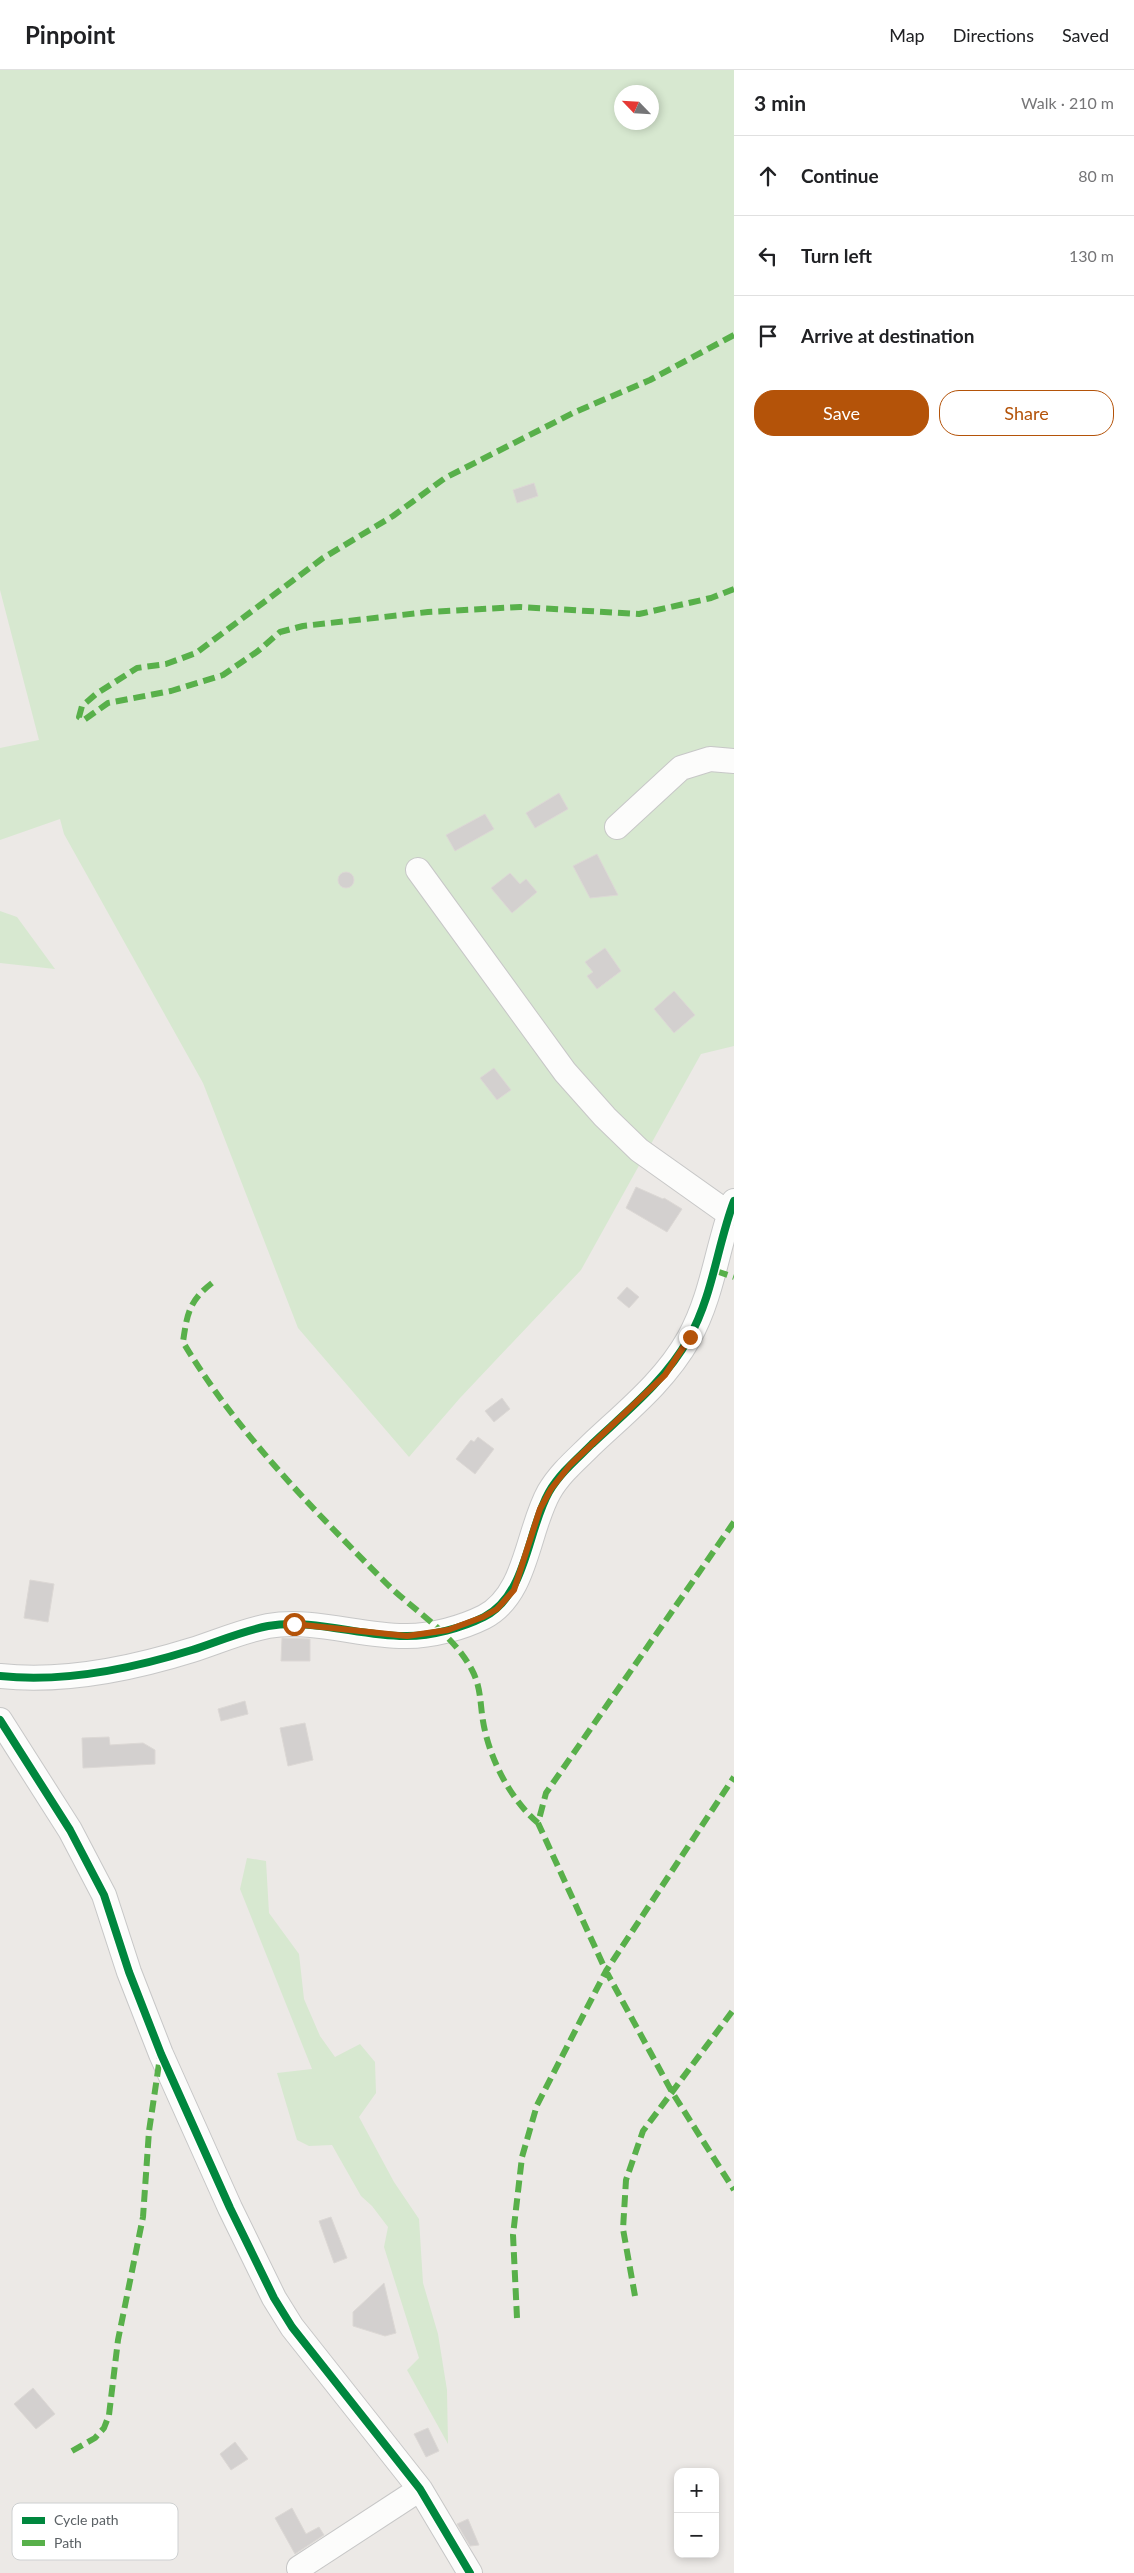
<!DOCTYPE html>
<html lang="en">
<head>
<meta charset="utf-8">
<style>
	body { margin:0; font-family:Lato,sans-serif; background:#f2f2f2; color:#202124 }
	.controls { position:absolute; right:15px; bottom:15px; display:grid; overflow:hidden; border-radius:10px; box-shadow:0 2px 8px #0003 }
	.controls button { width:45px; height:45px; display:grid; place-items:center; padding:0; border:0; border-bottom:1px solid #e0e0e0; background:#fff; color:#202124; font:25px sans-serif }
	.compass { position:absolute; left:614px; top:15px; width:45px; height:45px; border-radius:50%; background:#fff; box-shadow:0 2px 8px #0003; rotate:295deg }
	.stop { position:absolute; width:15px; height:15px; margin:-11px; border:4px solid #b45309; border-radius:50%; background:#fff }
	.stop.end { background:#b45309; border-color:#fff; box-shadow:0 1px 5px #0008 }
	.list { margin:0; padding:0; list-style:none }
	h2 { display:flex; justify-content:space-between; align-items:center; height:65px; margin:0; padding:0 20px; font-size:21px }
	h2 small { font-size:16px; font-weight:400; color:#757577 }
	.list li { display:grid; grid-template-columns:32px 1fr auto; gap:15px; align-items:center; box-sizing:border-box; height:80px; padding:0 20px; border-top:1px solid #e0e0e0 }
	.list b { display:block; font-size:19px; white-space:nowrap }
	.list em { font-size:16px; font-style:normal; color:#757577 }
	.actions { display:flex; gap:10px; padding:15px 20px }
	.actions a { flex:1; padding:11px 0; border:1px solid #b45309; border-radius:20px; text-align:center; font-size:18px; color:#b45309 }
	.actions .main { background:#b45309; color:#fff }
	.icon { flex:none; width:28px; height:28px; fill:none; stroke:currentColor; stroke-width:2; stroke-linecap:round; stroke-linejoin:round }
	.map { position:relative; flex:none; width:734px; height:2503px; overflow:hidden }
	header { display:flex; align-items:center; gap:30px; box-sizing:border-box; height:70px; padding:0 25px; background:#fff; border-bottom:1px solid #e0e0e0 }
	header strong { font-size:24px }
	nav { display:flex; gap:28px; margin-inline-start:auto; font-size:18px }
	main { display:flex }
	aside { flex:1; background:#fff }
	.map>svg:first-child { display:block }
	.green { fill:#d7e8d0; fill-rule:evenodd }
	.building { fill:#d3d0cf; stroke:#dcd8d5 }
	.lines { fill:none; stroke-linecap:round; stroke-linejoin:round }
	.minor-casing { stroke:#c7c7c7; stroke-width:26 }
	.minor { stroke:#fcfcfb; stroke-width:24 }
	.quiet { stroke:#58b04a; stroke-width:6; stroke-dasharray:12 6; stroke-linecap:butt }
	.cycleway-casing { stroke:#fff; stroke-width:11 }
	.cycleway { stroke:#00873e; stroke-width:8 }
	.route { stroke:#b45309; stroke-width:6 }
	.key { fill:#fff; stroke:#ced0d1; stroke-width:1 }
	.key-label { font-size:14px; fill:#5b6165 }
</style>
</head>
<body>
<header>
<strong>Pinpoint</strong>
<nav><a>Map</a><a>Directions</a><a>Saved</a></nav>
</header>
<main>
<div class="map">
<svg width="734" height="2503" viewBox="0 0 734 2503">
	<rect width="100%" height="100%" fill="#ece9e6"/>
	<path class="green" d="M0 0H734V976L701 984 581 1200 460 1328 409 1387 298 1258 203 1013 64 764 60 749 0 770V678L39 670 0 520ZM622 22H652V52H622Z
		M0 841 17 847 55 899 0 893Z
		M247 1788 266 1791 269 1843 299 1884 304 1929 320 1966 335 1987 360 1974 375 1992 376 2023 359 2047 394 2112 419 2149 423 2213 438 2264 447 2320 448 2374 407 2300 419 2288 384 2177 388 2157 372 2136 361 2126 332 2075 309 2076 297 2070 277 2003 312 1999 240 1819Z"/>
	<path class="building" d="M534 413 538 426 517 433 513 420Z
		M559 723 568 739 535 758 526 743Z
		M485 744 494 759 455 781 446 765Z
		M597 784 618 825 590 828 573 796Z
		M338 810a8 8 0 1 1 16 0a8 8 0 1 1-16 0Z
		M510 803 520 814 526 809 537 822 512 843 491 818Z
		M605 878 621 901 597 919 587 906 593 902 585 892Z
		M674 921 695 945 674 963 654 939Z
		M494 998 511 1020 497 1030 480 1008Z
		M636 1117 663 1129 664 1128 682 1139 667 1162 626 1138Z
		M627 1217 639 1227 629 1238 617 1228Z
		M502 1328 510 1339 494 1352 485 1341Z
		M478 1367 494 1379 475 1404 456 1389 471 1370 474 1372Z
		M30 1510 54 1514 48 1552 24 1548Z
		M282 1568 310 1569V1591H281Z
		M245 1631 248 1644 221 1651 218 1639Z
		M305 1653 313 1690 288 1696 280 1658Z
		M109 1667 110 1675 143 1673 155 1680V1694L83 1698 82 1668Z
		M331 2147 347 2188 334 2193 319 2151Z
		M384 2213 396 2263 385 2266 353 2256V2242Z
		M33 2318 55 2344 36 2359 14 2334Z
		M428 2358 439 2381 426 2387 414 2364Z
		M235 2372 248 2389 231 2400 220 2384Z
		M292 2438 306 2464 319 2457 324 2465 295 2484 275 2448Z
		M468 2449 479 2475 470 2476 457 2454Z"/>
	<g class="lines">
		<g class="minor-casing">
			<path id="minor" d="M617 757 681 698 710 689 734 691
				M418 800 565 1002 605 1047 639 1080 729 1144
				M0 1606C64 1613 131 1599 192 1580 217 1572 242 1561 268 1556 314 1548 362 1567 407 1566 432 1566 462 1558 484 1547 527 1525 527 1461 549 1422 560 1403 577 1389 592 1374 627 1341 665 1311 689 1268 713 1225 717 1176 734 1131
				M0 1650 70 1760 104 1825 129 1902 161 1984 230 2138 274 2228 292 2257 420 2419 470 2503
				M299 2498 420 2419"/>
		</g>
		<use href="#minor" class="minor"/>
		<path class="quiet" d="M734 265 650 310 575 342 445 408 393 446 323 488 196 583 166 594 137 598 96 624 82 636 79 647 84 650 108 633 171 621 223 605 258 581 280 562 303 556 428 542 520 537 639 544 711 528 734 519
			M716 1201 734 1207
			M212 1213C189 1231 187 1244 183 1272 236 1361 309 1435 382 1509 411 1539 452 1562 472 1600 481 1617 480 1633 483 1651 489 1688 510 1729 538 1753
			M734 1452 546 1723 538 1753 606 1901 672 2022 734 2120
			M635 2226 623 2159 626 2110 643 2061 734 1939
			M517 2248 513 2165 522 2087 537 2035 606 1901 734 1707
			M72 2381 95 2368 104 2358 109 2345 118 2270 143 2147 149 2061 160 1987"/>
		<g class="cycleway-casing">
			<path id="cycleway" d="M0 1606C64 1613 131 1599 192 1580 217 1572 242 1561 268 1556 314 1548 362 1567 407 1566 432 1566 462 1558 484 1547 527 1525 527 1461 549 1422 560 1403 577 1389 592 1374 627 1341 665 1311 689 1268 713 1225 717 1176 734 1131
				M0 1650 70 1760 104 1825 129 1902 161 1984 230 2138 274 2228 292 2257 420 2419 470 2503"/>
		</g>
		<use href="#cycleway" class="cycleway"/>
	</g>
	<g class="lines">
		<path class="route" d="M294 1554 407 1566 448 1560 483 1547 497 1539 514 1520 540 1439 551 1419 570 1395 665 1305 690 1267"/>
	</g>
	<rect x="12" y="2433" width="166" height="57" rx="8" class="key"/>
	<rect x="22" y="2447" width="23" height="7" fill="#00873e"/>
	<rect x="22" y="2470" width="23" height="6" fill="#58b04a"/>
	<g class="key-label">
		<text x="54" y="2455">Cycle path</text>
		<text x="54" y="2478">Path</text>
	</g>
</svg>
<div class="controls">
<button>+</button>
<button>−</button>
</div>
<svg class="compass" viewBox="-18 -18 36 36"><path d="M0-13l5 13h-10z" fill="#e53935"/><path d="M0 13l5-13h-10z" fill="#757577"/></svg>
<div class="stop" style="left:294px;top:1554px"></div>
<div class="stop end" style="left:690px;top:1267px"></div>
</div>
<aside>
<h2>3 min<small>Walk · 210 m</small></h2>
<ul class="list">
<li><svg class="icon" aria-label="ahead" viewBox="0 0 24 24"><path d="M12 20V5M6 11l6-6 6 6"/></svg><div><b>Continue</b></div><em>80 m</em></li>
<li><svg class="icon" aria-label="left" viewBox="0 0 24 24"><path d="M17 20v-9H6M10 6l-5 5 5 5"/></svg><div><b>Turn left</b></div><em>130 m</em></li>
<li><svg class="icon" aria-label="arrive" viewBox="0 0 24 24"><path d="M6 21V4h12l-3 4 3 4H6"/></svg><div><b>Arrive at destination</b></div></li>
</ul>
<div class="actions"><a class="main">Save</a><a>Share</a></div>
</aside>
</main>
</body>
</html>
